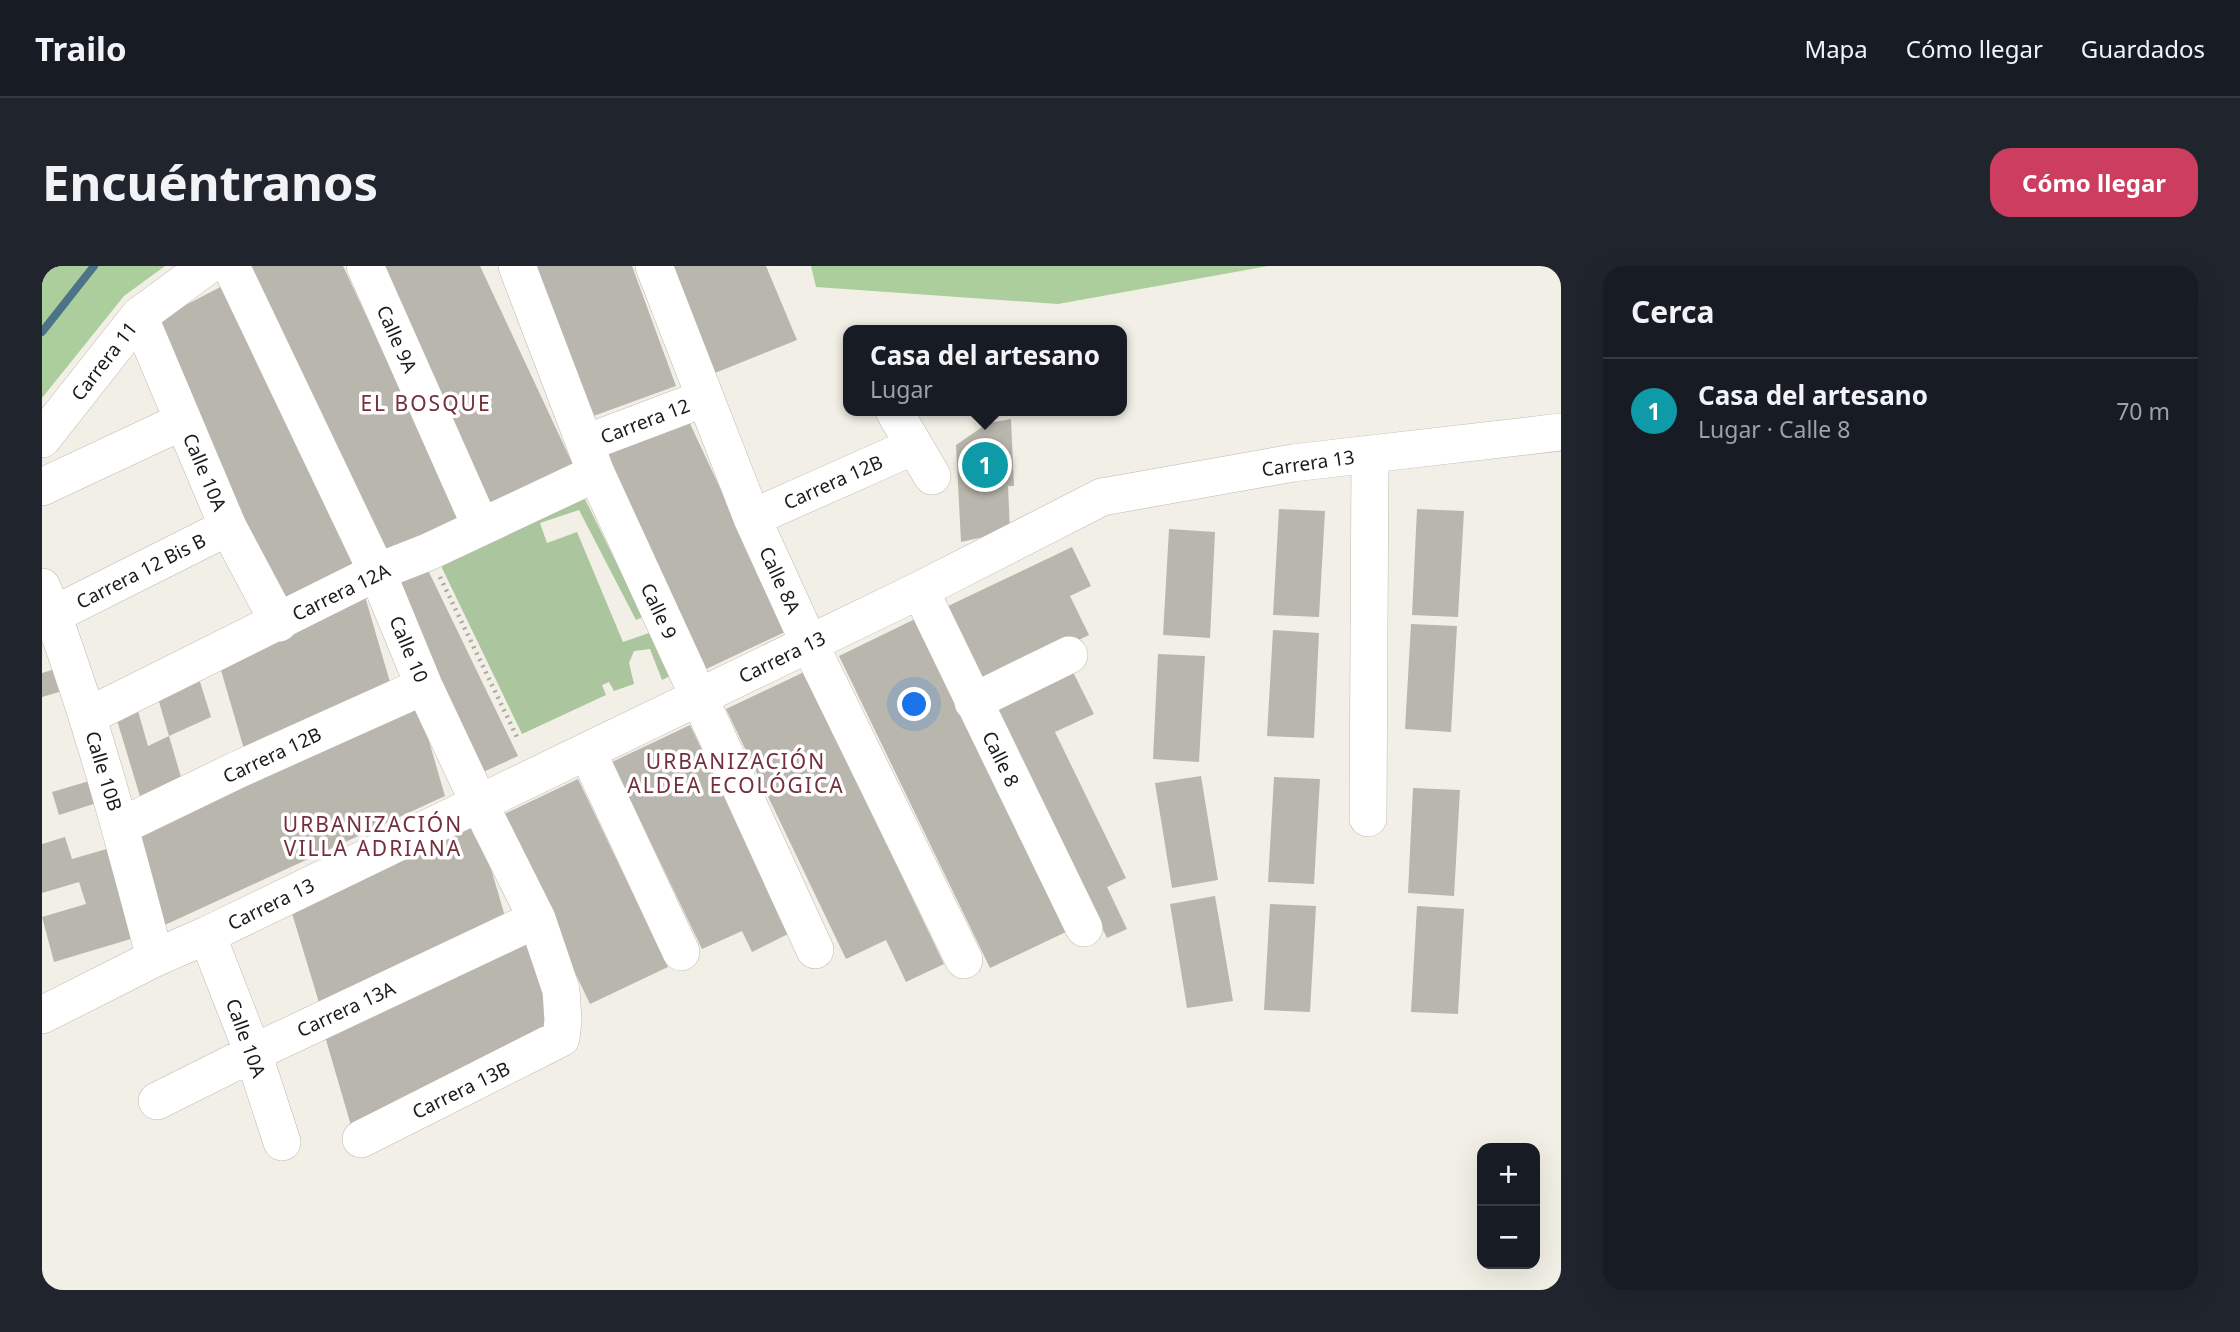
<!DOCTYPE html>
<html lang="es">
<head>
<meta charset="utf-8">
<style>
	body { margin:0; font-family:"Noto Sans",sans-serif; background:#20242c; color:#f1f3f6 }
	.controls { position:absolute; right:21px; bottom:21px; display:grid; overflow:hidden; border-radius:14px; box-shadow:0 7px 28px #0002 }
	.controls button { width:63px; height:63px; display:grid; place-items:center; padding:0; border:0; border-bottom:2px solid #363941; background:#171b24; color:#f1f3f6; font:35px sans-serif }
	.you { position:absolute; left:873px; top:439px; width:24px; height:24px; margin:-18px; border:5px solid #fff; border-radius:50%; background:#1a73e8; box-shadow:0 0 0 10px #1a73e833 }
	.badge { display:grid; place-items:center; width:46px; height:46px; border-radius:50%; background:#cc3d60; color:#fff; font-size:23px; font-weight:700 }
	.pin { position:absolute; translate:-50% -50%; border:4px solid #fff; box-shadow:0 2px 7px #0006 }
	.popup { position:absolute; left:801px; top:59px; width:284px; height:91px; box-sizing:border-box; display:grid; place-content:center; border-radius:14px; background:#171b24; filter:drop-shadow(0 2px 5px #0005); font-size:23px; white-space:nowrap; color:#9ea1a6 }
	.popup b { font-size:26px; color:#f1f3f6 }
	.popup::after { content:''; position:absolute; left:50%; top:100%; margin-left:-14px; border:14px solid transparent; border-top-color:#171b24 }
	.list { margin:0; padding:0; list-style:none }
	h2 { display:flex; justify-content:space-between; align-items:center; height:91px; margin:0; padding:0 28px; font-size:30px }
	h2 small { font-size:23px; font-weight:400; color:#9ea1a6 }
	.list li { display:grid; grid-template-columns:46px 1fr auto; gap:21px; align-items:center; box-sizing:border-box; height:105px; padding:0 28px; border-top:2px solid #363941 }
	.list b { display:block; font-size:26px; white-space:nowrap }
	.list p { margin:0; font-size:23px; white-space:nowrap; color:#9ea1a6 }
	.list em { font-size:23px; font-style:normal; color:#9ea1a6 }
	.map { position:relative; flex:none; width:1519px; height:1024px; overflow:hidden; border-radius:21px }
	header { display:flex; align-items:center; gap:42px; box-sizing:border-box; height:98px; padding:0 35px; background:#171b24; border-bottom:2px solid #363941 }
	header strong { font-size:33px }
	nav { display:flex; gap:38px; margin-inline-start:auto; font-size:24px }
	.intro { display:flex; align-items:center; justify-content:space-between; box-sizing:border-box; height:168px; padding:0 42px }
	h1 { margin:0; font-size:49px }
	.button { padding:18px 32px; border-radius:21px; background:#cc3d60; color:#fff; font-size:24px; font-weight:700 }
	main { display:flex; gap:42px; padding:0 42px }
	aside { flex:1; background:#171b24; border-radius:21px; box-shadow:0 7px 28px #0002 }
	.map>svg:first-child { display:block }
	.green { fill:#abc59e }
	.forest { fill:#accd9c }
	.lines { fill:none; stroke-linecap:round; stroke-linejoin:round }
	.stream { stroke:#4c7388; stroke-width:8 }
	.building { fill:#b9b7ad }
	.minor-casing { stroke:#bcb9b0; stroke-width:38 }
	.path { stroke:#aba9a2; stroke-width:4.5; stroke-dasharray:2 5; stroke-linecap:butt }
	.minor { stroke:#fff; stroke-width:37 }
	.labels { text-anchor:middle; stroke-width:7; stroke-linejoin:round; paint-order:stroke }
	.street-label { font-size:19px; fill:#1c1b18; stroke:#fff }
	.neighbourhood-label { font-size:21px; letter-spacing:2px; fill:#752e3c; stroke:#fff }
</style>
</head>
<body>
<header>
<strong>Trailo</strong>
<nav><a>Mapa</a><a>Cómo llegar</a><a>Guardados</a></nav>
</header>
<div class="intro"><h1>Encuéntranos</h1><a class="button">Cómo llegar</a></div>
<main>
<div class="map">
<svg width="1519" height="1024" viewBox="0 0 1519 1024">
	<rect width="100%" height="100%" fill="#f2f0e6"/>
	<path class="green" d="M540 227 601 351 594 354 537 244 498 257 505 277 535 266 581 376 607 367 628 410 620 414 608 383 592 385 587 397 592 418 572 425 567 416 560 419 564 429 480 468 400 302 402 293Z"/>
	<path class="forest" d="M0 0H123L82 30 0 132Z
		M769 0H1226L1016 38 774 21Z"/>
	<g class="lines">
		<path class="stream" d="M0 66 52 0"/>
	</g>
	<path class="building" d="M201 0H301L419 253 334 292Z
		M334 0H438L533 203 448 242Z
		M489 0H590L634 120 546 152Z
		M622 0H724L755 74 668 109Z
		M190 15 326 306 241 345 107 58Z
		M643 147 745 365 660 405 558 187Z
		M969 153 972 220H966L968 265 919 276 914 179 946 157Z
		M1237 243 1283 245 1277 351 1231 349Z
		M1375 243 1422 245 1416 351 1370 349Z
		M1127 263 1173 266 1168 372 1121 369Z
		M1030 281 1049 320 1028 330 1047 369 942 419 904 341Z
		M385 302 476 490 437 508 346 321Z
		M322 327 350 423 204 490 176 394Z
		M875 352 1026 665 948 702 797 390Z
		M1369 358 1415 360 1409 466 1363 463Z
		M1231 364 1277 367 1272 472 1225 470Z
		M1116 388 1163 390 1157 496 1111 493Z
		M20 401 27 423 0 431V407Z
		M154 403 169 451 127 470 141 518 100 537 71 441 92 431 106 480 127 470 113 422Z
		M762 406 902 698 864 716 844 674 804 693 684 443Z
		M1031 406 1052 448 1013 466 1084 612 1065 621 1085 663 1065 672 955 443Z
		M375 434 403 530 112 664 84 567Z
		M648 459 748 667 710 686 700 665 660 683 570 496Z
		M1159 510 1176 614 1130 622 1113 517Z
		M1232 511 1278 513 1272 618 1226 616Z
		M54 513 61 535 17 549 10 526Z
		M536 513 626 701 548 738 458 550Z
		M1371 522 1418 524 1412 630 1366 627Z
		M436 558 464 654 278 740 249 644Z
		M23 571 30 593 75 580 102 669 12 696 0 651 44 638 37 616 0 627V578Z
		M1173 630 1191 735 1145 742 1128 638Z
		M1228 638 1274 640 1268 746 1222 744Z
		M1375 640 1422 643 1416 748 1369 746Z
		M490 671 519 767 310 863 282 767Z"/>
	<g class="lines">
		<g class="minor-casing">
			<path id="minor" d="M189 0 335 306 382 420 437 537 495 653 519 724 521 754 519 772 319 873
				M323 0 439 261
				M475 0 554 207 773 684
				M612 0 710 252 767 377 922 694
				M97 50 186 261 237 357
				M852 145 890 210
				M0 173 97 50 165 0
				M544 177 663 132
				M0 221 141 155
				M710 252 872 180
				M0 321C47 442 80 567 113 692
				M878 324 1042 662
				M11 349 186 261
				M931 436 1027 389
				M46 450 335 306 386 286 554 207
				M545 485 639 686
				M1326 552 1328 189
				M79 560 195 504 382 420
				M165 669 211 787 240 876
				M0 749 113 692 165 669 878 324 1060 231 1251 197 1519 166
				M115 835 211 787 495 653"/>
		</g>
		<path class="path" d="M398 311 475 471"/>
		<use href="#minor" class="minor"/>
	</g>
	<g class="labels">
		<g class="street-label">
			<text transform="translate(355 73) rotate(66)" y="7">Calle 9A</text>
			<text transform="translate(62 95) rotate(-52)" y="7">Carrera 11</text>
			<text transform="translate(603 155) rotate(-21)" y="7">Carrera 12</text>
			<text transform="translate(1266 197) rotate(-8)" y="7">Carrera 13</text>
			<text transform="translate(163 206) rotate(67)" y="7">Calle 10A</text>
			<text transform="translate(791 216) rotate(-24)" y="7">Carrera 12B</text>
			<text transform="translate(99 305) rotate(-27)" y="7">Carrera 12 Bis B</text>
			<text transform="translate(738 314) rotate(65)" y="7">Calle 8A</text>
			<text transform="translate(299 326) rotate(-26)" y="7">Carrera 12A</text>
			<text transform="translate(617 345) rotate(65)" y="7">Calle 9</text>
			<text transform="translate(367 383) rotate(67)" y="7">Calle 10</text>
			<text transform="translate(740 391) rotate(-26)" y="7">Carrera 13</text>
			<text transform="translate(230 489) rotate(-25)" y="7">Carrera 12B</text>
			<text transform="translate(959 493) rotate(64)" y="7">Calle 8</text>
			<text transform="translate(62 505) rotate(73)" y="7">Calle 10B</text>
			<text transform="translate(229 638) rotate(-26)" y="7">Carrera 13</text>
			<text transform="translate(304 743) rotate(-25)" y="7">Carrera 13A</text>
			<text transform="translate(204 772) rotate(70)" y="7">Calle 10A</text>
			<text transform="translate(419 824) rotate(-26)" y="7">Carrera 13B</text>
		</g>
		<g class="neighbourhood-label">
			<text x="384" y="145">EL BOSQUE</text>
			<text x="694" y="503">URBANIZACIÓN<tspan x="694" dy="24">ALDEA ECOLÓGICA</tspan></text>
			<text x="331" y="566">URBANIZACIÓN<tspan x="331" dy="24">VILLA ADRIANA</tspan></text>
		</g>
	</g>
</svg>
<div class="controls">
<button>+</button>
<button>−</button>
</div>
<div class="you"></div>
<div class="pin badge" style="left:943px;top:199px;background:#0f9aa8">1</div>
<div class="popup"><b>Casa del artesano</b>Lugar</div>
</div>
<aside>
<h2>Cerca<small></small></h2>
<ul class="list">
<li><span class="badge" style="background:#0f9aa8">1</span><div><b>Casa del artesano</b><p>Lugar · Calle 8</p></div><em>70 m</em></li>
</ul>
</aside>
</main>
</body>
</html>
